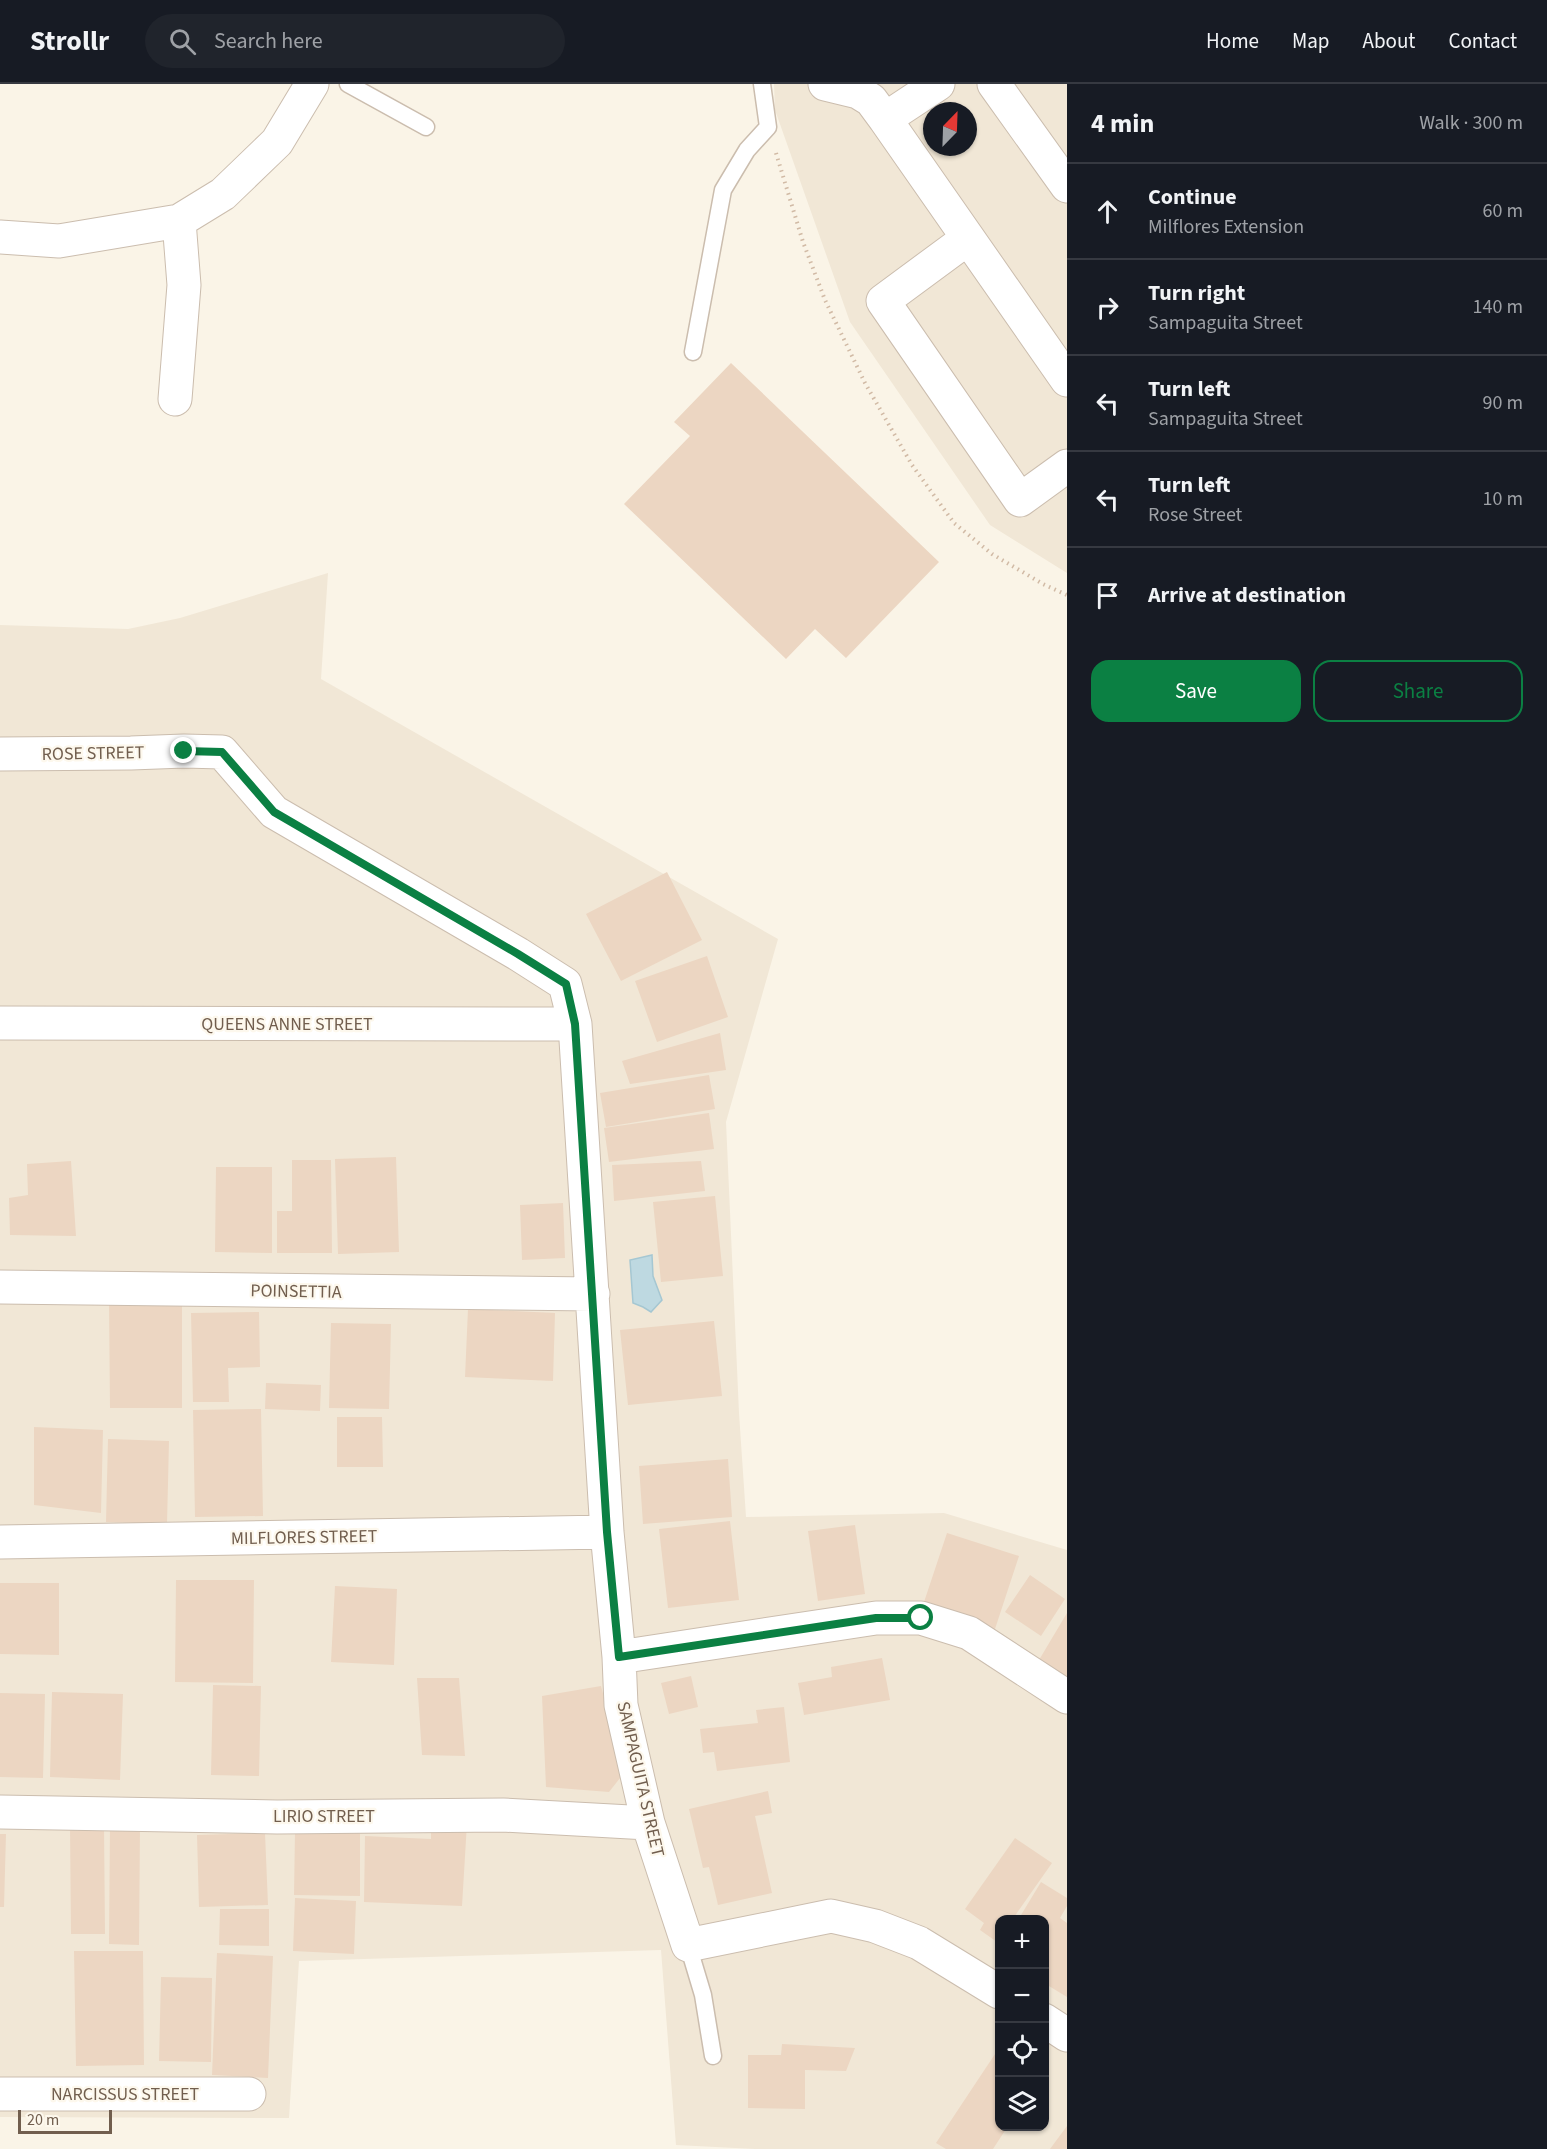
<!DOCTYPE html>
<html lang="en">
<head>
<meta charset="utf-8">
<style>
	body { margin:0; font-family:"Source Sans 3",sans-serif; background:#20242c; color:#f1f3f6 }
	.controls { position:absolute; right:18px; bottom:18px; display:grid; overflow:hidden; border-radius:12px; box-shadow:0 2px 4px #0004 }
	.controls button { width:54px; height:54px; display:grid; place-items:center; padding:0; border:0; border-bottom:2px solid #363941; background:#171b24; color:#f1f3f6; font:30px sans-serif }
	.compass { position:absolute; left:923px; top:18px; width:54px; height:54px; border-radius:50%; background:#171b24; box-shadow:0 2px 4px #0004; rotate:23deg }
	.scale { position:absolute; left:18px; bottom:15px; width:94px; box-sizing:border-box; padding-left:6px; border:3px solid #715e4e; border-top:0; font-size:16px; line-height:21px; white-space:nowrap; color:#715e4e; -webkit-text-stroke:4px #fdf8ed; paint-order:stroke }
	.stop { position:absolute; width:18px; height:18px; margin:-14px; border:4px solid #0b8043; border-radius:50%; background:#fff }
	.stop.end { background:#0b8043; border-color:#fff; box-shadow:0 2px 6px #0008 }
	.list { margin:0; padding:0; list-style:none }
	h2 { display:flex; justify-content:space-between; align-items:center; height:78px; margin:0; padding:0 24px; font-size:26px }
	h2 small { font-size:20px; font-weight:400; color:#9ea1a6 }
	.list li { display:grid; grid-template-columns:39px 1fr auto; gap:18px; align-items:center; box-sizing:border-box; height:96px; padding:0 24px; border-top:2px solid #363941 }
	.list b { display:block; font-size:22px; white-space:nowrap }
	.list p { margin:0; font-size:20px; white-space:nowrap; color:#9ea1a6 }
	.list em { font-size:20px; font-style:normal; color:#9ea1a6 }
	.actions { display:flex; gap:12px; padding:18px 24px }
	.actions a { flex:1; padding:14px 0; border:2px solid #0b8043; border-radius:18px; text-align:center; font-size:21px; color:#0b8043 }
	.actions .main { background:#0b8043; color:#fff }
	.icon { flex:none; width:33px; height:33px; fill:none; stroke:currentColor; stroke-width:2; stroke-linecap:round; stroke-linejoin:round }
	.map { position:relative; flex:none; width:1067px; height:2065px; overflow:hidden }
	header { display:flex; align-items:center; gap:36px; box-sizing:border-box; height:84px; padding:0 30px; background:#171b24; border-bottom:2px solid #363941 }
	header strong { font-size:28px }
	nav { display:flex; gap:33px; margin-inline-start:auto; font-size:21px }
	.search { width:420px; height:54px; background:#20242c; display:flex; align-items:center; gap:15px; box-sizing:border-box; padding:0 21px; border-radius:33px; color:#9ea1a6; font-size:22px }
	main { display:flex }
	aside { flex:1; background:#171b24 }
	.map>svg:first-child { display:block }
	.residential { fill:#f1e7d6; fill-rule:evenodd }
	.water { fill:#bed9e1; stroke:#a5c7d2; stroke-width:1.5 }
	.building { fill:#ecd6c2 }
	.lines { fill:none; stroke-linecap:round; stroke-linejoin:round }
	.service-casing { stroke:#cbbdae; stroke-width:19 }
	.minor-casing { stroke:#cbbdae; stroke-width:35 }
	.path { stroke:#d1baa5; stroke-width:4; stroke-dasharray:1.5 4.5; stroke-linecap:butt }
	.service { stroke:#fff; stroke-width:16 }
	.minor { stroke:#fff; stroke-width:33 }
	.route { stroke:#0b8043; stroke-width:8 }
	.labels { text-anchor:middle; stroke-width:4.5; stroke-linejoin:round; paint-order:stroke }
	.street-label { font-size:18px; fill:#715e4e; stroke:#fdf8ed }
</style>
</head>
<body>
<header>
<strong>Strollr</strong>
<div class="search"><svg class="icon" aria-label="search" viewBox="0 0 24 24"><circle cx="10" cy="10" r="6"/><path d="M15 15l6 6"/></svg>Search here</div>
<nav><a>Home</a><a>Map</a><a>About</a><a>Contact</a></nav>
</header>
<main>
<div class="map">
<svg width="1067" height="2065" viewBox="0 0 1067 2065">
	<rect width="100%" height="100%" fill="#faf4e7"/>
	<path class="residential" d="M774 0H1067V489L990 441 850 238 775 26ZM932 27H968V63H932Z
		M328 489 321 595 778 855 726 1038 739 1329 746 1433 944 1429 1067 1466V2065H755L676 2061 661 1866 299 1877 289 2034 0 2033V541L128 545 180 534ZM999 1836H1044V2042H999Z"/>
	<path class="water" d="M652 1171 653 1192 662 1216 651 1228 643 1223 633 1219 630 1176Z"/>
	<path class="building" d="M731 279 939 478 846 574 815 545 786 575 624 420 690 352 674 338Z
		M667 788 702 856 621 897 586 830Z
		M707 872 728 933 657 958 635 897Z
		M720 949 726 986 630 1000 622 977Z
		M709 991 715 1025 606 1043 600 1009Z
		M709 1029 714 1065 609 1078 604 1044Z
		M396 1073 399 1168 338 1170 335 1075Z
		M292 1076H331L332 1169H277V1127H292Z
		M71 1077 76 1152 10 1151 9 1114 28 1111 27 1080Z
		M701 1077 705 1107 614 1117 612 1081Z
		M216 1083H272V1169L215 1168Z
		M715 1112 723 1192 661 1198 653 1118Z
		M563 1119 565 1174 522 1176 520 1121Z
		M109 1217H182V1324H110Z
		M468 1225 555 1229 553 1297 465 1293Z
		M259 1228 260 1283 228 1284 229 1318H193L191 1229Z
		M714 1237 722 1312 628 1321 620 1246Z
		M331 1239 391 1240 389 1325 329 1324Z
		M266 1299 321 1301 320 1327 265 1325Z
		M261 1325 263 1432 195 1433 193 1326Z
		M337 1333H382L383 1383H337Z
		M34 1343 103 1346 101 1429 34 1421Z
		M108 1355 169 1357 167 1440 106 1438Z
		M728 1375 732 1433 643 1440 639 1382Z
		M730 1437 739 1516 668 1524 659 1445Z
		M855 1441 865 1510 818 1517 808 1447Z
		M947 1449 1019 1472 994 1548 922 1524Z
		M1030 1491 1065 1515 1041 1552 1005 1528Z
		M176 1496H254L253 1599 175 1598Z
		M0 1499H59V1571L0 1570Z
		M335 1502 397 1505 394 1581 331 1578Z
		M1067 1529V1593L1039 1576Z
		M882 1574 890 1616 804 1631 798 1599 832 1593 831 1583Z
		M691 1592 698 1623 669 1630 661 1599Z
		M417 1594H459L465 1672 422 1671Z
		M213 1601 261 1602 259 1692 211 1691Z
		M601 1602 624 1689 609 1708 546 1703 542 1612Z
		M52 1608 123 1610 120 1696 50 1693Z
		M0 1609 45 1610 43 1694 0 1693Z
		M784 1623 790 1678 717 1687 714 1668 703 1669 700 1645 758 1639 756 1626Z
		M768 1707 772 1729 755 1732 772 1809 718 1821 709 1783 703 1784 689 1725Z
		M431 1737 467 1739 462 1822 364 1818 365 1752 431 1755Z
		M70 1741H104L105 1850H71Z
		M110 1741H140L139 1861 109 1860Z
		M295 1748H360V1812L294 1811Z
		M265 1749 268 1821 199 1823 197 1751Z
		M0 1750H6L4 1823H0Z
		M1015 1754 1052 1779 1012 1836H999V1854L997 1858 980 1846 984 1839 965 1825Z
		M1041 1798 1067 1814V1822L1060 1834 1067 1839V1913L1044 1899V1836H1018Z
		M295 1814 356 1817 354 1870 293 1867Z
		M220 1825H269V1862L219 1861Z
		M74 1867H143L144 1981 76 1982Z
		M217 1869 273 1872 268 1994 212 1991Z
		M161 1893 212 1894 211 1978 159 1977Z
		M782 1960 855 1964 846 1987 805 1986V2025L748 2024V1971H781Z
		M999 1964V2042H1008L993 2065H946L936 2059Z
		M1067 2042V2065H1050Z"/>
	<g class="lines">
		<g class="service-casing">
			<path id="service" d="M348 0 426 43
				M693 268 723 106 747 66 768 43 762 0
				M688 1861 703 1911 713 1972"/>
		</g>
		<g class="minor-casing">
			<path id="minor" d="M825 0 858 8 871 16 885 35 938 0
				M994 0 1067 102
				M885 35 1067 296
				M0 153 59 157 179 137 223 110 277 58 312 0
				M967 155 883 217 1020 416 1067 382
				M175 315 184 201 179 137
				M0 670 131 669 184 667 222 668 274 728 518 870 565 900 575 940 607 1448 619 1573 621 1621 648 1739 688 1861 831 1832 875 1842 919 1859 999 1908
				M0 939 575 940
				M0 1203 593 1210
				M0 1458 607 1448
				M619 1573 876 1534H921L969 1549 1067 1613
				M0 1728 277 1733 503 1731 648 1739
				M1044 1936 1067 1951
				M0 2010H249"/>
		</g>
		<path class="path" d="M776 69 803 158 825 216 865 299 912 381 954 439 992 470 1043 500 1067 511"/>
		<use href="#service" class="service"/>
		<use href="#minor" class="minor"/>
	</g>
	<g class="lines">
		<path class="route" d="M184 667 222 668 274 728 518 870 566 900 575 940 607 1448 619 1573 876 1534H921"/>
	</g>
	<g class="labels">
		<g class="street-label">
			<text transform="translate(93 669) rotate(-1)" y="6">ROSE STREET</text>
			<text x="287" y="946">QUEENS ANNE STREET</text>
			<text transform="translate(296 1207) rotate(1)" y="6">POINSETTIA</text>
			<text transform="translate(304 1453) rotate(-1)" y="6">MILFLORES STREET</text>
			<text transform="translate(641 1695) rotate(77)" y="6">SAMPAGUITA STREET</text>
			<text x="324" y="1738">LIRIO STREET</text>
			<text x="125" y="2016">NARCISSUS STREET</text>
		</g>
	</g>
</svg>
<div class="controls">
<button>+</button>
<button>−</button>
<button><svg class="icon" aria-label="locate" viewBox="0 0 24 24"><circle cx="12" cy="12" r="6"/><path d="M12 2v4M12 18v4M2 12h4M18 12h4"/></svg></button>
<button><svg class="icon" aria-label="layers" viewBox="0 0 24 24"><path d="M12 4l9 5-9 5-9-5zM3 14l9 5 9-5"/></svg></button>
</div>
<svg class="compass" viewBox="-18 -18 36 36"><path d="M0-13l5 13h-10z" fill="#e53935"/><path d="M0 13l5-13h-10z" fill="#9ea1a6"/></svg>
<div class="scale">20 m</div>
<div class="stop" style="left:921px;top:1534px"></div>
<div class="stop end" style="left:184px;top:667px"></div>
</div>
<aside>
<h2>4 min<small>Walk · 300 m</small></h2>
<ul class="list">
<li><svg class="icon" aria-label="ahead" viewBox="0 0 24 24"><path d="M12 20V5M6 11l6-6 6 6"/></svg><div><b>Continue</b><p>Milflores Extension</p></div><em>60 m</em></li>
<li><svg class="icon" aria-label="right" viewBox="0 0 24 24"><path d="M7 20v-9h11M14 6l5 5-5 5"/></svg><div><b>Turn right</b><p>Sampaguita Street</p></div><em>140 m</em></li>
<li><svg class="icon" aria-label="left" viewBox="0 0 24 24"><path d="M17 20v-9H6M10 6l-5 5 5 5"/></svg><div><b>Turn left</b><p>Sampaguita Street</p></div><em>90 m</em></li>
<li><svg class="icon" aria-label="left" viewBox="0 0 24 24"><path d="M17 20v-9H6M10 6l-5 5 5 5"/></svg><div><b>Turn left</b><p>Rose Street</p></div><em>10 m</em></li>
<li><svg class="icon" aria-label="arrive" viewBox="0 0 24 24"><path d="M6 21V4h12l-3 4 3 4H6"/></svg><div><b>Arrive at destination</b></div></li>
</ul>
<div class="actions"><a class="main">Save</a><a>Share</a></div>
</aside>
</main>
</body>
</html>
